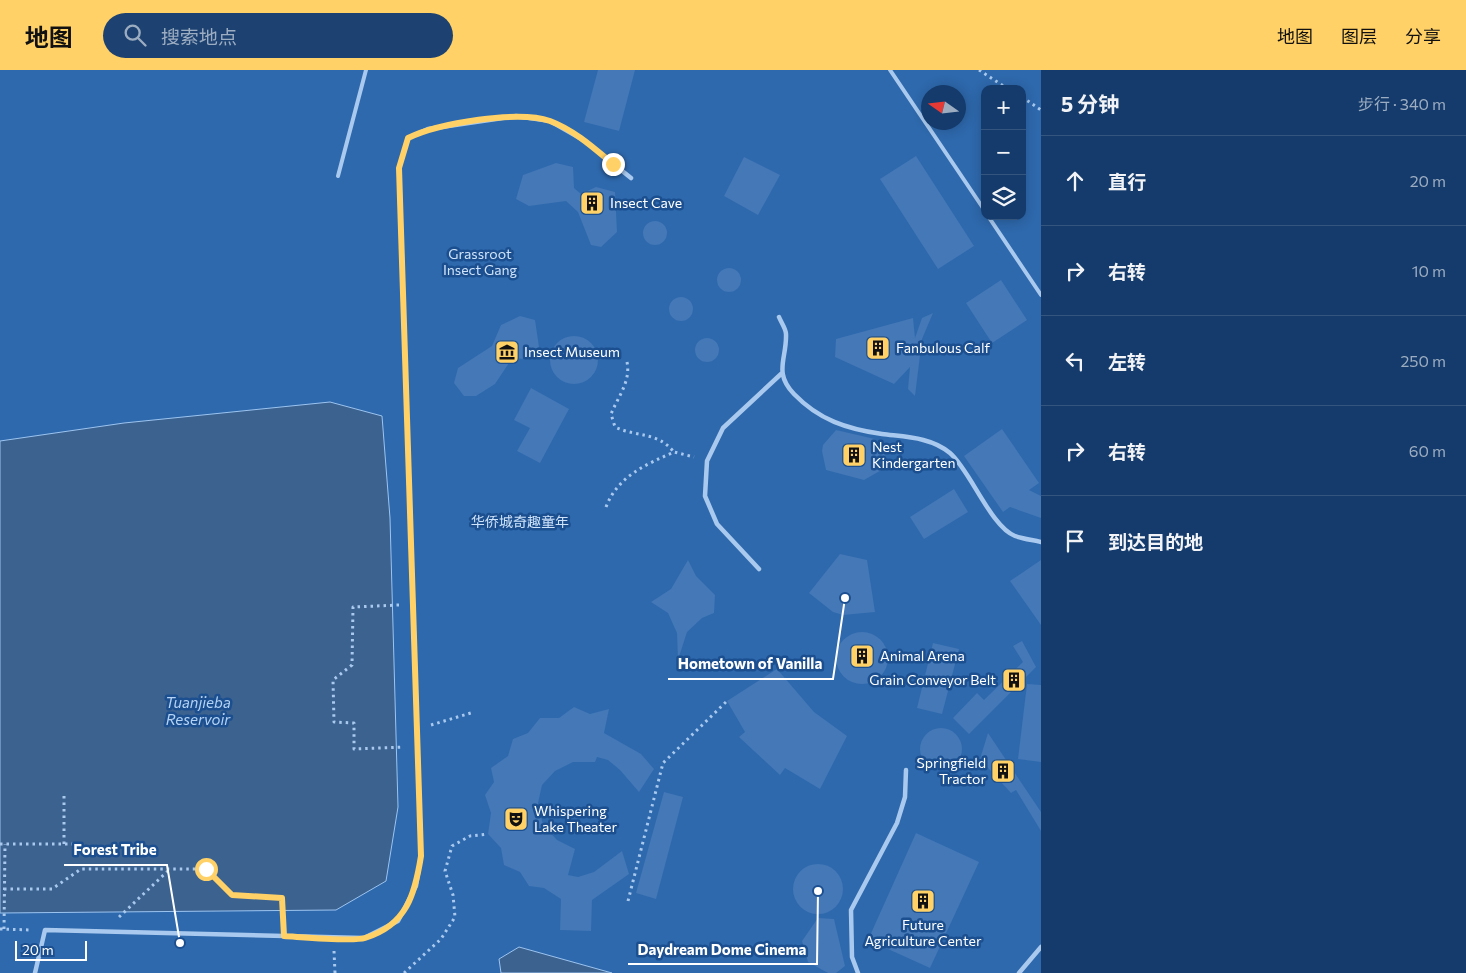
<!DOCTYPE html>
<html lang="zh">
<head>
<meta charset="utf-8">
<style>
	body { margin:0; font-family:Commissioner,"Noto Sans SC",sans-serif; background:#1d4271; color:#f1f3f6 }
	.controls { position:absolute; right:15px; top:15px; display:grid; overflow:hidden; border-radius:10px; box-shadow:0 2px 12px #0003 }
	.controls button { width:45px; height:45px; display:grid; place-items:center; padding:0; border:0; border-bottom:1px solid #33557e; background:#143b6b; color:#f1f3f6; font:25px sans-serif }
	.compass { position:absolute; left:921px; top:15px; width:45px; height:45px; border-radius:50%; background:#143b6b; box-shadow:0 2px 12px #0003; rotate:284deg }
	.scale { position:absolute; left:15px; bottom:12px; width:72px; box-sizing:border-box; padding-left:5px; border:2px solid #fff; border-top:0; font-size:14px; line-height:18px; white-space:nowrap; color:#fff; -webkit-text-stroke:4px #1b4f8f; paint-order:stroke }
	.stop { position:absolute; width:15px; height:15px; margin:-11px; border:4px solid #ffd166; border-radius:50%; background:#fff }
	.stop.end { background:#ffd166; border-color:#fff; box-shadow:0 1px 5px #0008 }
	.list { margin:0; padding:0; list-style:none }
	h2 { display:flex; justify-content:space-between; align-items:center; height:65px; margin:0; padding:0 20px; font-size:21px }
	h2 small { font-size:16px; font-weight:400; color:#9dadc1 }
	.list li { display:grid; grid-template-columns:32px 1fr auto; gap:15px; align-items:center; box-sizing:border-box; height:90px; padding:0 20px; border-top:1px solid #33557e }
	.list b { display:block; font-size:19px; white-space:nowrap }
	.list em { font-size:16px; font-style:normal; color:#9dadc1 }
	.icon { flex:none; width:28px; height:28px; fill:none; stroke:currentColor; stroke-width:2; stroke-linecap:round; stroke-linejoin:round }
	.map { position:relative; flex:none; width:1041px; height:903px; overflow:hidden }
	header { display:flex; align-items:center; gap:30px; box-sizing:border-box; height:70px; padding:0 25px; background:#ffd166; color:#111 }
	header strong { font-size:24px }
	nav { display:flex; gap:28px; margin-inline-start:auto; font-size:18px }
	.search { width:350px; height:45px; background:#1d4271; display:flex; align-items:center; gap:12px; box-sizing:border-box; padding:0 18px; border-radius:28px; color:#9dadc1; font-size:19px }
	main { display:flex }
	aside { flex:1; background:#143b6b }
	.map>svg:first-child { display:block }
	.green { fill:#2e69ad; fill-rule:evenodd }
	.water { fill:#3c6290; stroke:#9cc4f0 }
	.building { fill:#4478b7 }
	.lines { fill:none; stroke-linecap:round; stroke-linejoin:round }
	.path { stroke:#a9c9ee; stroke-width:3; stroke-dasharray:2.5 4; stroke-linecap:butt }
	.service { stroke:#a9c9ee; stroke-width:4 }
	.pedestrian { stroke:#a9c9ee; stroke-width:4.5 }
	.route { stroke:#ffd166; stroke-width:6 }
	.labels { text-anchor:middle; stroke-width:5; stroke-linejoin:round; paint-order:stroke }
	.poi-label { font-size:14px; fill:#fff; stroke:#1b4f8f; text-anchor:start }
	.park-label { font-size:14px; fill:#cfe3fa; stroke:#1b4f8f }
	.water-label { font-size:15px; font-style:italic; fill:#b5d3f5; stroke:#1b4f8f }
	.leader { fill:none; stroke:#fff; stroke-width:2 }
	.callout-dot { fill:#fff; stroke:#1b4f8f; stroke-width:2 }
	.callout-label { font-size:15px; text-anchor:middle; font-weight:bold; fill:#fff; stroke:#1b4f8f; stroke-width:5; stroke-linejoin:round; paint-order:stroke }
</style>
</head>
<body>
<header>
<strong>地图</strong>
<div class="search"><svg class="icon" aria-label="search" viewBox="0 0 24 24"><circle cx="10" cy="10" r="6"/><path d="M15 15l6 6"/></svg>搜索地点</div>
<nav><a>地图</a><a>图层</a><a>分享</a></nav>
</header>
<main>
<div class="map">
<svg width="1041" height="903" viewBox="0 0 1041 903">
	<rect width="100%" height="100%" fill="#1b4f8f"/>
	<path class="green" d="M0 0H1041V903H0ZM985 19H1022V146H985ZM928 22H958V52H928Z"/>
	<path class="water" d="M330 332 382 346 390 448 398 737 386 811 336 840 0 843V371L124 353Z
		M519 877 612 903H501L499 889Z"/>
	<path class="building" d="M598 0H635L619 61 584 52Z
		M916 86 974 176 938 199 880 109Z
		M744 87 780 105 758 145 724 126Z
		M556 93 573 97 574 118 581 124 596 117 615 122 617 162 601 177 591 175 578 142 566 131 529 136 516 129 523 105Z
		M643 163a12 12 0 1 1 24 0a12 12 0 1 1-24 0Z
		M717 210a12 12 0 1 1 24 0a12 12 0 1 1-24 0Z
		M1001 210 1027 250 992 273 966 233Z
		M669 239a12 12 0 1 1 24 0a12 12 0 1 1-24 0Z
		M933 243 922 269 915 326 908 319 910 297 894 314 835 287 836 269 913 248 915 268 922 248Z
		M520 246 535 250 539 277 522 289 513 287 495 314 476 326H464L454 313 458 298 492 276 501 255Z
		M550 290a24 24 0 1 1 48 0a24 24 0 1 1-48 0Z
		M695 280a12 12 0 1 1 24 0a12 12 0 1 1-24 0Z
		M531 318 569 339 540 393 517 381 530 358 514 350Z
		M1002 359 1039 413 1029 420 1041 426V448L1010 437 1003 442 964 386Z
		M836 360 875 369 887 389 885 398 864 410 826 400 822 381 823 375Z
		M954 419 968 442 924 469 910 447Z
		M840 484 867 490 875 542 843 545 833 542 809 523Z
		M688 490 696 506 715 525 714 543 702 548 687 562 678 590 677 563 668 543 651 532 671 519Z
		M1041 490V555L1010 511Z
		M836 588a26 26 0 1 1 52 0a26 26 0 1 1-52 0Z
		M1022 571 1036 597 969 664 953 648 977 623 984 630 1023 592 1013 576Z
		M933 573 959 579 942 644 917 638Z
		M777 599 814 642 847 666 820 719 785 698 780 705 739 667 745 662 727 631Z
		M1027 614 1041 615V692L1018 689Z
		M574 637 590 644 609 639 604 663 641 684 654 699 639 722 620 700 608 690 597 687 595 692H573L555 701 542 715 538 733 543 755 557 770 575 779 568 805 578 807 594 802 622 781 629 804 592 830 591 861 560 860 561 829 544 818 529 816 520 802 504 795 501 778 488 764 491 743 485 725 494 712 491 698 508 686 513 669 528 663 540 648H559Z
		M920 679a21 21 0 1 1 42 0a21 21 0 1 1-42 0Z
		M988 663 1041 742V761L1016 720 1011 723 980 689Z
		M664 722 683 727 656 829 636 823Z
		M916 763 979 792 930 898 868 870Z
		M793 819a25 25 0 1 1 50 0a25 25 0 1 1-50 0Z
		M818 848 834 849 845 896 836 903H828L808 892 802 871Z"/>
	<g class="lines">
		<path class="path" d="M979 0 1008 19
			M1022 27 1041 40
			M627 292C631 311 618 327 611 344L615 357C639 368 656 361 674 382
			M606 437C618 406 645 395 674 382L694 387
			M399 535 353 537 352 595 333 610 334 652 354 653V679L404 677
			M431 655 474 642
			M0 774H83
			M64 774V726
			M4 819H52L81 799H205L232 825 282 828 283 852
			M628 831 663 693 727 631
			M119 847 170 799
			M0 859 32 860
			M4 859 5 774
			M334 881 335 903
			M404 903 441 869 455 847 453 825 445 801 452 776 470 766 488 764"/>
		<path class="service" d="M890 0 985 141
			M338 106 366 0
			M988 146 1041 225"/>
		<path class="pedestrian" d="M779 247C781 252 786 259 786 264 787 289 773 302 794 324 819 350 847 359 882 364 905 367 931 367 950 383 970 400 991 457 1015 466 1023 469 1033 470 1041 472
			M759 499 717 454 705 426 707 391 723 358 781 304
			M35 903 45 860 364 868 398 851 416 816 421 786 399 98 408 68 428 59 516 46 550 51 585 71 631 108
			M858 903 852 887 851 840 897 753 905 727 906 700
			M1019 903 1041 877"/>
	</g>
	<g class="lines">
		<path class="route" d="M206 799 232 825 282 828 284 866C301 867 352 872 365 868 407 855 415 824 421 786L399 98 408 68C439 53 518 40 550 51 574 60 594 78 613 94"/>
	</g>
	<defs>
		<g id="building-square" transform="scale(1.25)"><rect x="-9" y="-9" width="18" height="18" rx="4" fill="#ffd166" stroke="#1b4f8f"/><path d="M-4-6H4V6H1V3H-1V6H-4ZM-2.5-4.3h1.7v1.8h-1.7ZM.8-4.3h1.7v1.8H.8ZM-2.5-1h1.7V.8h-1.7ZM.8-1h1.7V.8H.8Z" fill="#111"/></g>
		<g id="museum-square" transform="scale(1.25)"><rect x="-9" y="-9" width="18" height="18" rx="4" fill="#ffd166" stroke="#1b4f8f"/><path d="M0-6L6-3V-2H-6V-3ZM-5-1h2V3h-2ZM-1-1h2V3h-2ZM3-1h2V3H3ZM-6 4H6V6H-6Z" fill="#111"/></g>
		<g id="theatre-square" transform="scale(1.25)"><rect x="-9" y="-9" width="18" height="18" rx="4" fill="#ffd166" stroke="#1b4f8f"/><path d="M-5-5.5Q0-4 5-5.5V0Q5 5 0 6Q-5 5-5 0ZM-3.3-2.5H-1v1.5H-3.3ZM1-2.5H3.3v1.5H1ZM-2.8 1Q0 5.5 2.8 1Z" fill="#111"/></g>
	</defs>
	<g fill-rule="evenodd">
		<use href="#building-square" x="592" y="133"/>
		<use href="#building-square" x="878" y="278"/>
		<use href="#museum-square" x="507" y="282"/>
		<use href="#building-square" x="854" y="385"/>
		<use href="#building-square" x="862" y="586"/>
		<use href="#building-square" x="1014" y="610"/>
		<use href="#building-square" x="1003" y="701"/>
		<use href="#theatre-square" x="516" y="749"/>
		<use href="#building-square" x="923" y="831"/>
	</g>
	<g class="labels">
		<g class="poi-label">
			<text x="610" y="138">Insect Cave</text>
			<text x="896" y="283">Fanbulous Calf</text>
			<text x="524" y="287">Insect Museum</text>
			<text x="872" y="382">Nest<tspan x="872" dy="16">Kindergarten</tspan></text>
			<text x="880" y="591">Animal Arena</text>
			<text x="996" y="615" text-anchor="end">Grain Conveyor Belt</text>
			<text x="986" y="698" text-anchor="end">Springfield<tspan x="986" dy="16">Tractor</tspan></text>
			<text x="534" y="746">Whispering<tspan x="534" dy="16">Lake Theater</tspan></text>
			<text x="923" y="860" text-anchor="middle">Future<tspan x="923" dy="16">Agriculture Center</tspan></text>
		</g>
		<g class="park-label">
			<text x="480" y="189">Grassroot<tspan x="480" dy="16">Insect Gang</tspan></text>
			<text x="520" y="457">华侨城奇趣童年</text>
		</g>
		<g class="water-label">
			<text x="198" y="638">Tuanjieba<tspan x="198" dy="17">Reservoir</tspan></text>
		</g>
	</g>
	<path class="leader" d="M845 528L833 609H668M180 873L167 795H64M818 821L817 894H628"/>
	<g class="callout-dot">
		<circle cx="845" cy="528" r="5"/>
		<circle cx="180" cy="873" r="5"/>
		<circle cx="818" cy="821" r="5"/>
	</g>
	<g class="callout-label">
		<text x="750" y="599">Hometown of Vanilla</text>
		<text x="115" y="785">Forest Tribe</text>
		<text x="722" y="885">Daydream Dome Cinema</text>
	</g>
</svg>
<div class="controls">
<button>+</button>
<button>−</button>
<button><svg class="icon" aria-label="layers" viewBox="0 0 24 24"><path d="M12 4l9 5-9 5-9-5zM3 14l9 5 9-5"/></svg></button>
</div>
<svg class="compass" viewBox="-18 -18 36 36"><path d="M0-13l5 13h-10z" fill="#e53935"/><path d="M0 13l5-13h-10z" fill="#9dadc1"/></svg>
<div class="scale">20 m</div>
<div class="stop" style="left:206px;top:799px"></div>
<div class="stop end" style="left:613px;top:94px"></div>
</div>
<aside>
<h2>5 分钟<small>步行 · 340 m</small></h2>
<ul class="list">
<li><svg class="icon" aria-label="ahead" viewBox="0 0 24 24"><path d="M12 20V5M6 11l6-6 6 6"/></svg><div><b>直行</b></div><em>20 m</em></li>
<li><svg class="icon" aria-label="right" viewBox="0 0 24 24"><path d="M7 20v-9h11M14 6l5 5-5 5"/></svg><div><b>右转</b></div><em>10 m</em></li>
<li><svg class="icon" aria-label="left" viewBox="0 0 24 24"><path d="M17 20v-9H6M10 6l-5 5 5 5"/></svg><div><b>左转</b></div><em>250 m</em></li>
<li><svg class="icon" aria-label="right" viewBox="0 0 24 24"><path d="M7 20v-9h11M14 6l5 5-5 5"/></svg><div><b>右转</b></div><em>60 m</em></li>
<li><svg class="icon" aria-label="arrive" viewBox="0 0 24 24"><path d="M6 21V4h12l-3 4 3 4H6"/></svg><div><b>到达目的地</b></div></li>
</ul>
</aside>
</main>
</body>
</html>
